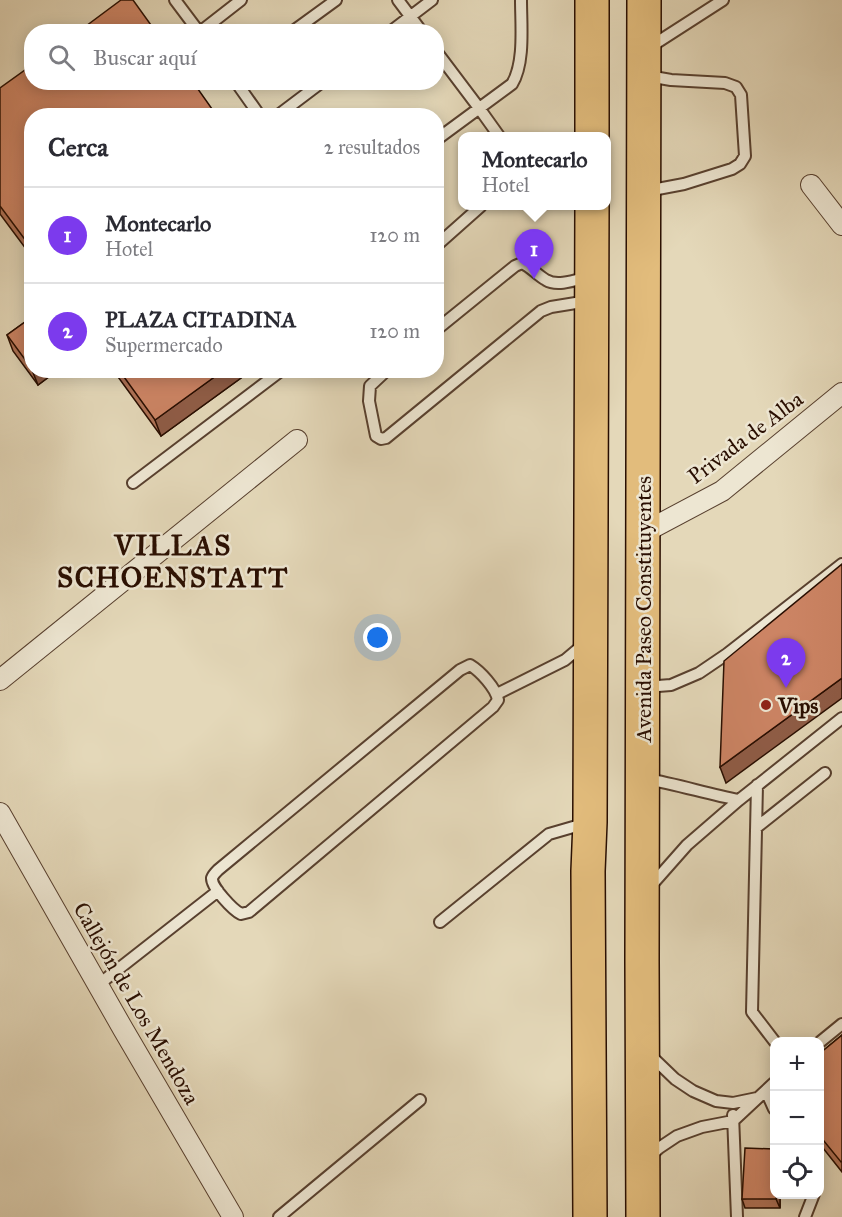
<!DOCTYPE html>
<html lang="es">
<head>
<meta charset="utf-8">
<style>
	body { margin:0; font-family:"IM FELL Great Primer",serif; background:#f2f2f3; color:#2b2b33 }
	.controls { position:absolute; right:18px; bottom:18px; display:grid; overflow:hidden; border-radius:12px; box-shadow:0 3px 15px #0003 }
	.controls button { width:54px; height:54px; display:grid; place-items:center; padding:0; border:0; border-bottom:2px solid #e1e1e2; background:#fff; color:#2b2b33; font:30px sans-serif }
	.you { position:absolute; left:378px; top:638px; width:21px; height:21px; margin:-15px; border:4px solid #fff; border-radius:50%; background:#1a73e8; box-shadow:0 0 0 9px #1a73e833 }
	.badge { display:grid; place-items:center; width:39px; height:39px; border-radius:50%; background:#7c3aed; color:#fff; font-size:20px; font-weight:700 }
	.pin { position:absolute; translate:-50% -50px; filter:drop-shadow(0 2px 3px #0008) }
	.pin::after { content:''; position:absolute; top:32px; width:21px; height:18px; background:inherit; clip-path:polygon(0 0,100% 0,50% 100%) }
	.popup { position:absolute; left:458px; top:132px; width:153px; height:78px; box-sizing:border-box; display:grid; place-content:center; border-radius:12px; background:#fff; filter:drop-shadow(0 2px 4px #0005); font-size:20px; white-space:nowrap; color:#7c7c81 }
	.popup b { font-size:22px; color:#2b2b33 }
	.popup::after { content:''; position:absolute; left:50%; top:100%; margin-left:-12px; border:12px solid transparent; border-top-color:#fff }
	.list { margin:0; padding:0; list-style:none }
	h2 { display:flex; justify-content:space-between; align-items:center; height:78px; margin:0; padding:0 24px; font-size:26px }
	h2 small { font-size:20px; font-weight:400; color:#7c7c81 }
	.list li { display:grid; grid-template-columns:39px 1fr auto; gap:18px; align-items:center; box-sizing:border-box; height:96px; padding:0 24px; border-top:2px solid #e1e1e2 }
	.list b { display:block; font-size:22px; white-space:nowrap }
	.list p { margin:0; font-size:20px; white-space:nowrap; color:#7c7c81 }
	.list em { font-size:20px; font-style:normal; color:#7c7c81 }
	.icon { flex:none; width:33px; height:33px; fill:none; stroke:currentColor; stroke-width:2; stroke-linecap:round; stroke-linejoin:round }
	.map { position:relative; flex:none; width:842px; height:1217px; overflow:hidden }
	.search { position:absolute; background:#fff; box-shadow:0 3px 15px #0003; left:24px; top:24px; width:420px; height:66px; display:flex; align-items:center; gap:15px; box-sizing:border-box; padding:0 21px; border-radius:24px; color:#7c7c81; font-size:22px }
	.panel { position:absolute; background:#fff; box-shadow:0 3px 15px #0003; left:24px; top:108px; width:420px; height:270px; border-radius:24px }
	.map>svg:first-child { display:block }
	.lines { fill:none; stroke-linecap:round; stroke-linejoin:round }
	.service-casing { stroke:#58402f; stroke-width:14 }
	.minor-casing { stroke:#58402f; stroke-width:22 }
	.trunk-casing { stroke:#290e01; stroke-width:36 }
	.service { stroke:#ede6d2; stroke-width:10 }
	.minor { stroke:#ede6d2; stroke-width:20 }
	.trunk { stroke:#e2bc7c; stroke-width:33 }
	.wall { fill:#af7256; stroke:#290e01; stroke-width:1.5 }
	.shaded-wall { fill:#8f5c46; stroke:#290e01; stroke-width:1.5 }
	.building { fill:#cc8464; stroke:#290e01; stroke-width:1.5 }
	.poi-dot { fill:#8f2418; stroke:#ede6d2; stroke-width:2 }
	.labels { text-anchor:middle; stroke-width:5; stroke-linejoin:round; paint-order:stroke }
	.street-label { font-size:22px; fill:#290e01; stroke:#ede6d2 }
	.poi-label { font-size:22px; font-weight:bold; fill:#290e01; stroke:#ede6d2; text-anchor:start }
	.district-label { font-size:28px; font-weight:bold; letter-spacing:1.5px; fill:#290e01; stroke:#ede6d2 }
</style>
</head>
<body>
<div class="map">
<svg width="842" height="1217" viewBox="0 0 842 1217">
	<rect width="100%" height="100%" fill="#e4d8b9"/>
	<filter id="stains"><feTurbulence type="fractalNoise" baseFrequency=".00333" numOctaves="4"/><feColorMatrix values="0 0 0 0 .2 0 0 0 0 .09 0 0 0 0 .02 0 0 0 .5 -.17"/></filter>
	<radialGradient id="worn" r=".72"><stop offset=".6" stop-color="#630" stop-opacity="0"/><stop offset="1" stop-color="#630" stop-opacity=".3"/></radialGradient>
	<g class="lines">
		<g class="service-casing">
			<path id="service" d="M175 0 199 32
				M398 0 422 32
				M200 32 241 0
				M292 32 336 0
				M390 32 432 0
				M650 47 723 0
				M436 51 479 108 499 136
				M236 82 260 116
				M277 116 322 82
				M436 140 512 84C525 63 521 25 521 0
				M647 191 684 184 732 169 740 164 745 156 741 95 736 87 725 83 671 80 648 76
				M436 246 481 206
				M436 330 515 266 522 263C531 267 537 275 546 280 557 287 576 280 588 277
				M387 370 370 386 369 401 376 436 381 439 386 438 541 311 551 307 588 301
				M133 483 282 370
				M470 665C480 671 496 688 498 700L493 707 249 912 241 914C233 910 211 887 212 878 213 875 216 872 218 870L460 670Z
				M645 687 671 685 699 673 727 654 842 564
				M497 694 565 660 584 644
				M646 779C677 784 707 794 739 800
				M757 785 752 1012 775 1042
				M757 827 825 773
				M649 888 687 845 739 800 842 718
				M440 922 549 834 587 823
				M98 985 218 891
				M820 1042 842 1024
				M650 1055 675 1079 693 1091 716 1101 733 1103 757 1098
				M766 1091 774 1109
				M733 1115 737 1217
				M649 1157 659 1148 677 1136 702 1127 733 1121 774 1083
				M279 1217 420 1100
				M805 1217 814 1194"/>
		</g>
		<g class="minor-casing">
			<path id="minor" d="M811 185 842 225
				M643 533 722 491 842 393
				M0 680 297 440
				M0 813 123 1029 233 1217"/>
		</g>
		<g class="trunk-casing">
			<path id="trunk" d="M592 136V0
				M590 1217 588 871 590 822 592 206
				M643 1217 642 961 644 0"/>
		</g>
		<use href="#service" class="service"/>
		<use href="#minor" class="minor"/>
		<use href="#trunk" class="trunk"/>
	</g>
	<path class="wall" d="M0 88 32 116V257L0 214Z
		M32 317V370H58L38 385 13 351 7 335Z
		M113 370H252L161 436Z
		M842 1035V1172L819 1143V1054Z
		M780 1194V1208H745L742 1199Z"/>
	<path class="shaded-wall" d="M32 370H58L38 385Z
		M224 370H252L161 436 155 420Z
		M842 678V698L726 783 720 767Z
		M777 1194H780V1208L776 1199Z"/>
	<path class="building" d="M121 0H133L156 32H78Z
		M32 65V82H193L217 116H32V249L0 206V88Z
		M32 317V369L7 335Z
		M119 370H224L155 420Z
		M842 564V678L720 767 724 661Z
		M842 1035V1161L841 1162 819 1135V1054Z
		M745 1148 774 1149V1194H777L776 1199H742Z"/>
	<circle class="poi-dot" cx="766" cy="705" r="6"/>
	<g class="labels">
		<g class="street-label">
			<text transform="translate(745 437) rotate(-37)" y="8">Privada de Alba</text>
			<text transform="translate(643 609) rotate(-90)" y="8">Avenida Paseo Constituyentes</text>
			<text transform="translate(137 1003) rotate(60)" y="8">Callejón de Los Mendoza</text>
		</g>
		<g class="poi-label">
			<text x="778" y="713">Vips</text>
		</g>
		<g class="district-label">
			<text x="173" y="555">VILLAS<tspan x="173" dy="32">SCHOENSTATT</tspan></text>
		</g>
	</g>
	<rect width="100%" height="100%" filter="url(#stains)"/>
	<rect width="100%" height="100%" fill="url(#worn)"/>
</svg>
<div class="controls">
<button>+</button>
<button>−</button>
<button><svg class="icon" aria-label="locate" viewBox="0 0 24 24"><circle cx="12" cy="12" r="6"/><path d="M12 2v4M12 18v4M2 12h4M18 12h4"/></svg></button>
</div>
<div class="you"></div>
<div class="pin badge" style="left:534px;top:279px">1</div>
<div class="popup"><b>Montecarlo</b>Hotel</div>
<div class="pin badge" style="left:786px;top:688px">2</div>
<div class="search"><svg class="icon" aria-label="search" viewBox="0 0 24 24"><circle cx="10" cy="10" r="6"/><path d="M15 15l6 6"/></svg>Buscar aquí</div>
<section class="panel">
<h2>Cerca<small>2 resultados</small></h2>
<ul class="list">
<li><span class="badge">1</span><div><b>Montecarlo</b><p>Hotel</p></div><em>120 m</em></li>
<li><span class="badge">2</span><div><b>PLAZA CITADINA</b><p>Supermercado</p></div><em>120 m</em></li>
</ul>
</section>
</div>
</body>
</html>
